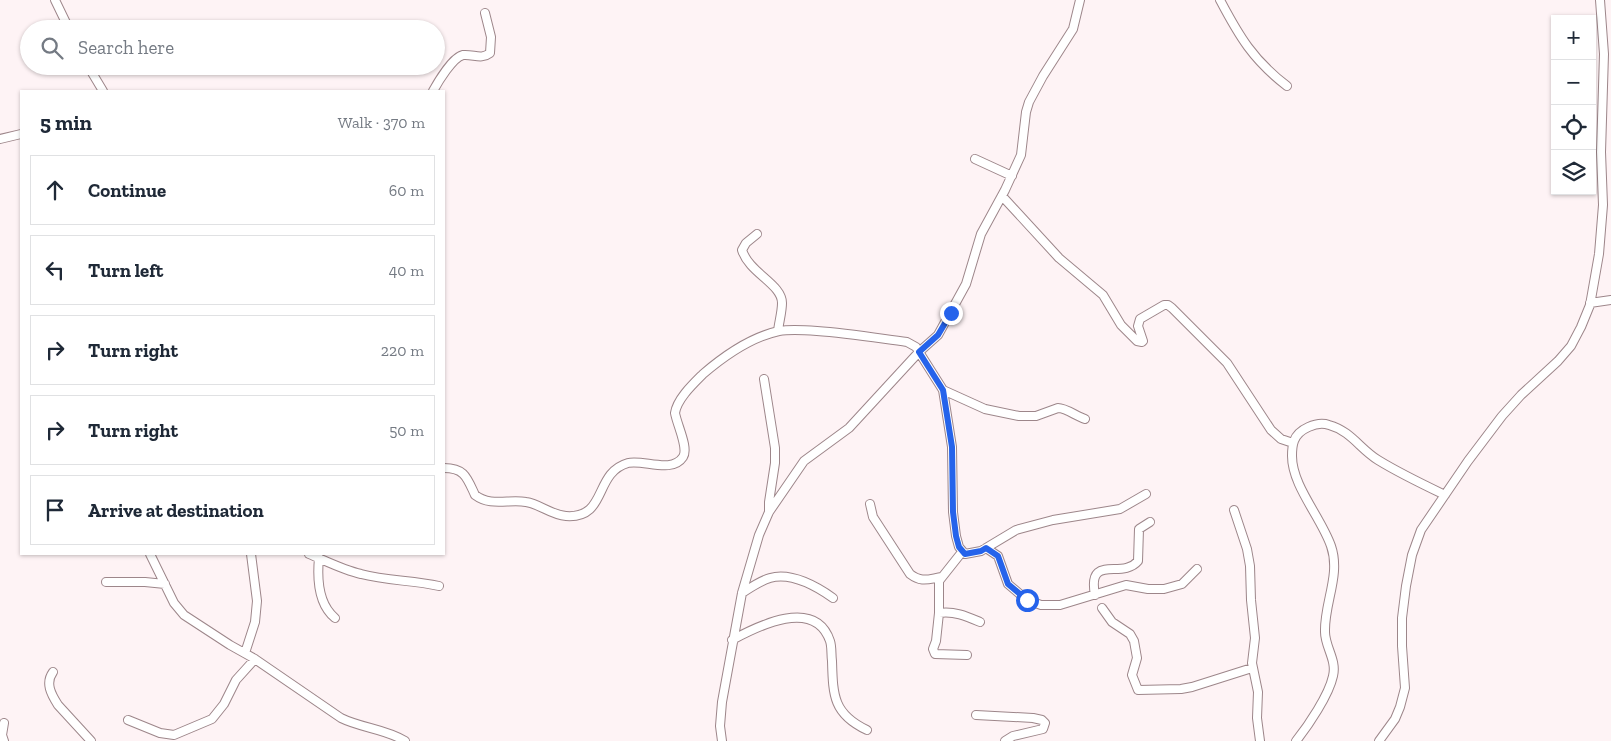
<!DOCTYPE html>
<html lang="en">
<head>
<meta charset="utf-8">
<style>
	body { margin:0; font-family:"Zilla Slab",serif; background:#f6f6f7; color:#1f2937 }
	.controls { position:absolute; right:15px; top:15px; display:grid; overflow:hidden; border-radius:0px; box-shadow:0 1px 4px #0004 }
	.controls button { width:45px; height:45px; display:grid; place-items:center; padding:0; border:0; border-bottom:1px solid #e0e1e3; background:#fff; color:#1f2937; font:25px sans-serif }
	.stop { position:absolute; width:15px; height:15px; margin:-11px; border:4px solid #2563eb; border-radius:50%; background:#fff }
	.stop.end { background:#2563eb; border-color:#fff; box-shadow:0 1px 5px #0008 }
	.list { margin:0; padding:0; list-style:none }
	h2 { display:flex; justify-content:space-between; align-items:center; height:65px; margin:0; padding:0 20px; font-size:21px }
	h2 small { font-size:16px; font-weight:400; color:#747a83 }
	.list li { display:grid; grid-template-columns:32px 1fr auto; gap:15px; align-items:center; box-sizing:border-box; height:70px; margin:0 10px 10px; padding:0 10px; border:1px solid #e0e1e3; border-radius:0px }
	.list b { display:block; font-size:19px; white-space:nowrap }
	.list em { font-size:16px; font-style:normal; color:#747a83 }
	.icon { flex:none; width:28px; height:28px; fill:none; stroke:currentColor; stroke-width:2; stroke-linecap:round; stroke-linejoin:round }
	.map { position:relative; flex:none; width:1611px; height:741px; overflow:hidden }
	.search { position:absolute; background:#fff; box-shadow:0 1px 4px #0004; left:20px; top:20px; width:425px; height:55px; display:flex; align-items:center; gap:12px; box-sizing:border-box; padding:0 18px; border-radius:28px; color:#747a83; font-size:19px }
	.panel { position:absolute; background:#fff; box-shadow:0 1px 4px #0004; left:20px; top:90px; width:425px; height:465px; border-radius:0px }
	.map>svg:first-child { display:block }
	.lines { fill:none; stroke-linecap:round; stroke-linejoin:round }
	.minor-casing { stroke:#9d868a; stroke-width:10 }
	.minor { stroke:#fff; stroke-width:8 }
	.route { stroke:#2563eb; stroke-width:6 }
</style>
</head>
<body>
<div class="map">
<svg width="1611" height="741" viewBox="0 0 1611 741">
	<rect width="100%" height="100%" fill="#fef3f5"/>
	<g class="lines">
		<g class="minor-casing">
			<path id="minor" d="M55 0 69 29
				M1080 0 1073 29 1043 76 1029 102 1026 112 1021 155 1005 190 981 234 966 284 938 335 919 352 943 390 952 447 953 512 956 536 959 547 965 554 981 551 1016 530 1053 520 1120 509 1146 494
				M1220 0C1239 36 1253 60 1287 86
				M88 66 103 91
				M433 91C438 82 453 57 463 55 474 54 481 60 490 53L491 37 485 13
				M0 139 21 134
				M975 159 1012 176
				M1002 196 1059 258 1103 295 1121 325 1137 341 1142 342 1143 341 1138 326 1140 319 1164 305H1168L1172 308 1227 363 1271 430 1281 439 1293 443
				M757 234 746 243 742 250C749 273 782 284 782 303 782 312 779 322 778 331
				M1590 303 1611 300
				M764 379 775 448V463L769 502V512
				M943 390 985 409 1019 416H1036L1058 408C1066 408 1076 416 1085 419
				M444 468C465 468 467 478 475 495 491 507 508 499 526 502 540 504 551 515 566 516 608 519 593 473 628 463 643 459 672 474 683 457 689 448 677 425 675 413 677 399 693 384 703 374 724 356 751 337 779 331 790 329 805 330 817 331 847 333 877 338 907 342L916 347 919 352 849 428 804 461 769 512 759 535 742 593 722 702 720 726 722 741
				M870 504 873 517 910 574C922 583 928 579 942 577
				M1234 510 1247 549 1250 566 1251 600 1255 638 1252 663 1258 692 1257 718 1260 741
				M986 548 998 556 1008 584 1027 600 1041 605H1060L1126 585 1148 589H1164L1182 584 1197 569
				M962 552 939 581V613L936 641 933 649 935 654 967 655
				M150 554 174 603 184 615 230 645 255 659 341 718C361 728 386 729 405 741
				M309 554C326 561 343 570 361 574 387 581 413 580 439 586
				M319 558C317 579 318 604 335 618
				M106 582H145L165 584
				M742 593C750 588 760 581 770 578 792 572 816 586 833 598
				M1095 595C1087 553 1122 580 1138 561L1139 529 1150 522
				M1102 608 1112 622 1130 634 1134 641 1137 658 1132 675 1138 690 1181 689 1192 687 1252 668
				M939 613C955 611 966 616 980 622
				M732 640C758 626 815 597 830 641 832 647 831 654 832 661 833 695 833 714 867 730
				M245 653 255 622 257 601 251 554
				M53 672C45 683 51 694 58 705L91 741
				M976 715 1033 718 1042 720 1045 723 1043 729 1013 736 1005 741
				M128 720 160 733 174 735 212 719 224 704 236 680 255 659
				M4 741 2 735 4 723
				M1296 741C1308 726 1329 695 1333 676 1337 660 1325 647 1325 632 1324 603 1341 575 1331 546 1321 517 1292 486 1292 456 1292 451 1292 446 1294 441 1298 429 1317 421 1329 425 1351 431 1360 449 1378 460 1399 473 1422 484 1445 495
				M1379 741 1395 719 1400 707 1405 688 1402 646V618L1406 586 1412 555 1421 530 1468 461 1502 416 1521 395 1558 361 1571 346 1581 327 1590 305 1599 254 1603 205 1601 152 1604 54 1600 0"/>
		</g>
		<use href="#minor" class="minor"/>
	</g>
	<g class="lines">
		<path class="route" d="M951 313 938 335 919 352 943 390 952 447 953 512 956 536 959 547 965 554 981 551 986 548 998 556 1008 584 1027 600"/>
	</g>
</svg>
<div class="controls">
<button>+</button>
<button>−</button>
<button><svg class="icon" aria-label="locate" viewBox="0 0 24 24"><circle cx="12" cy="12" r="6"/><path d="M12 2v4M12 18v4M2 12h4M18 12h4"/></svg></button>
<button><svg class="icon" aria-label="layers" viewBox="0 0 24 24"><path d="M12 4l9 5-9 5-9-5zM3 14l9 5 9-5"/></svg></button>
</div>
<div class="stop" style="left:1027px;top:600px"></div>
<div class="stop end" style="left:951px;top:313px"></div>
<div class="search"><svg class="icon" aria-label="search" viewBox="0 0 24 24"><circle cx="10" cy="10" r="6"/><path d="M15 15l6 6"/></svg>Search here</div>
<section class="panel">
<h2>5 min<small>Walk · 370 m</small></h2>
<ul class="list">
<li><svg class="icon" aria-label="ahead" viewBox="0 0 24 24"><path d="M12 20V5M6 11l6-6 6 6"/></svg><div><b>Continue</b></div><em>60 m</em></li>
<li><svg class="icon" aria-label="left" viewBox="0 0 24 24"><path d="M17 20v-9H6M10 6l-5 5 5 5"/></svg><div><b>Turn left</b></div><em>40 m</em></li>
<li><svg class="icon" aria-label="right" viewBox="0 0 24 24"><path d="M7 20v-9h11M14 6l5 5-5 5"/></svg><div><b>Turn right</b></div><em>220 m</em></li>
<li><svg class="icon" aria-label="right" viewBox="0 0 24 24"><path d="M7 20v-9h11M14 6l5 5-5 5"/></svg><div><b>Turn right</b></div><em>50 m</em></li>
<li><svg class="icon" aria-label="arrive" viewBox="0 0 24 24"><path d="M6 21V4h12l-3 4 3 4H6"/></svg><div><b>Arrive at destination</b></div></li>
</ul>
</section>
</div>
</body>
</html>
